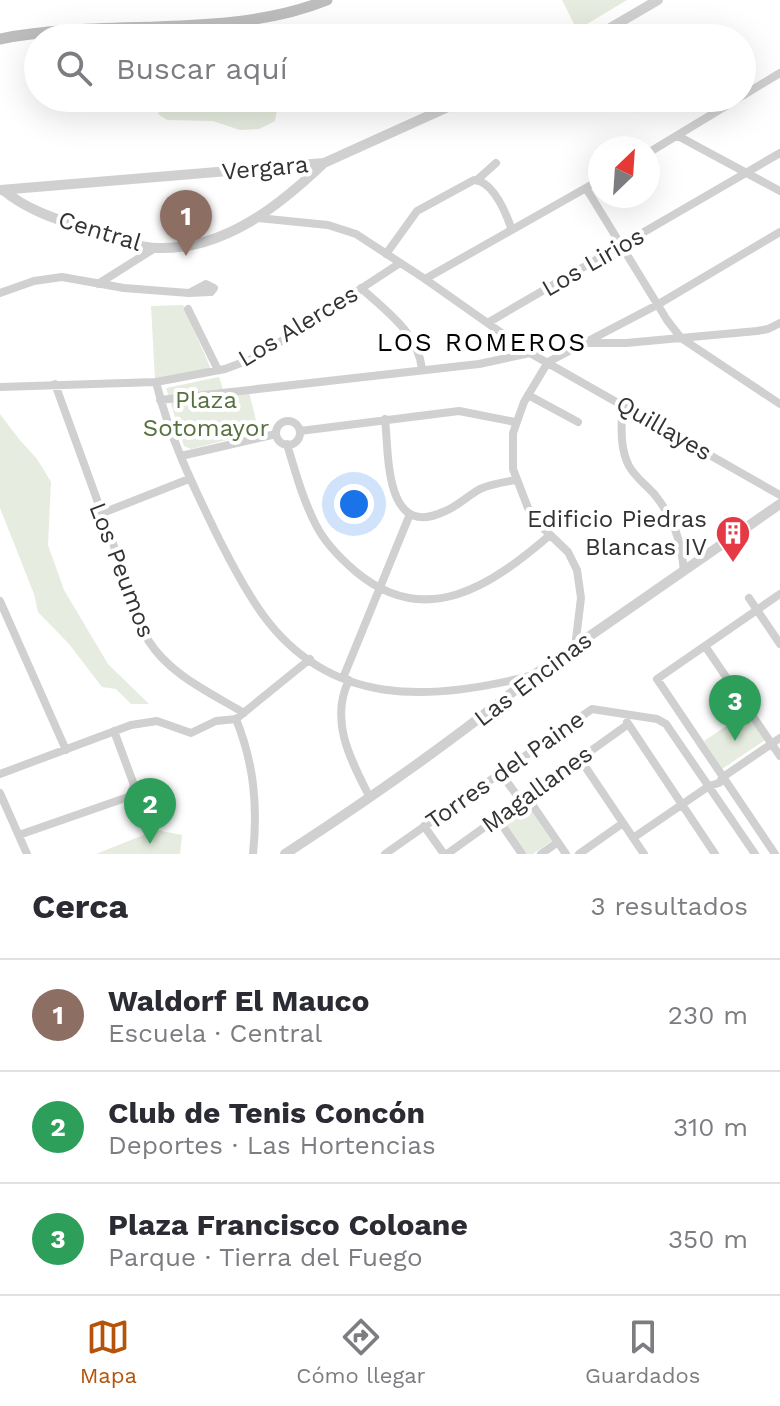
<!DOCTYPE html>
<html lang="es">
<head>
<meta charset="utf-8">
<style>
	body { margin:0; font-family:"Work Sans",sans-serif; background:#f7f7f7; color:#2b2b33 }
	.compass { position:absolute; left:588px; top:136px; width:72px; height:72px; border-radius:50%; background:#fff; box-shadow:0 8px 32px #0002; rotate:25deg }
	.you { position:absolute; left:354px; top:504px; width:28px; height:28px; margin:-20px; border:6px solid #fff; border-radius:50%; background:#1a73e8; box-shadow:0 0 0 12px #1a73e833 }
	.badge { display:grid; place-items:center; width:52px; height:52px; border-radius:50%; background:#b45309; color:#fff; font-size:26px; font-weight:700 }
	.pin { position:absolute; translate:-50% -66px; filter:drop-shadow(0 2px 4px #0008) }
	.pin::after { content:''; position:absolute; top:42px; width:28px; height:24px; background:inherit; clip-path:polygon(0 0,100% 0,50% 100%) }
	.list { margin:0; padding:0; list-style:none }
	h2 { display:flex; justify-content:space-between; align-items:center; height:104px; margin:0; padding:0 32px; font-size:34px }
	h2 small { font-size:26px; font-weight:400; color:#7c7c81 }
	.list li { display:grid; grid-template-columns:52px 1fr auto; gap:24px; align-items:center; box-sizing:border-box; height:112px; padding:0 32px; border-top:2px solid #e1e1e2 }
	.list b { display:block; font-size:30px; white-space:nowrap }
	.list p { margin:0; font-size:26px; white-space:nowrap; color:#7c7c81 }
	.list em { font-size:26px; font-style:normal; color:#7c7c81 }
	.icon { flex:none; width:44px; height:44px; fill:none; stroke:currentColor; stroke-width:2; stroke-linecap:round; stroke-linejoin:round }
	.map { position:relative; flex:none; width:780px; height:854px; overflow:hidden }
	.search { position:absolute; background:#fff; box-shadow:0 8px 32px #0002; left:24px; right:24px; top:24px; height:88px; display:flex; align-items:center; gap:20px; box-sizing:border-box; padding:0 28px; border-radius:44px; color:#7c7c81; font-size:30px }
	.sheet { height:440px; background:#fff }
	nav { display:flex; justify-content:space-around; align-items:center; box-sizing:border-box; height:112px; border-top:2px solid #e1e1e2; background:#fff; font-size:22px; color:#7c7c81 }
	nav a { display:grid; justify-items:center; gap:4px }
	nav .on { color:#b45309 }
	.map>svg:first-child { display:block }
	.green { fill:#e6ecdf }
	.lines { fill:none; stroke-linecap:round; stroke-linejoin:round }
	.minor { stroke:#d0d0d0; stroke-width:8 }
	.tertiary { stroke:#d0d0d0; stroke-width:10 }
	.secondary { stroke:#bdbdbd; stroke-width:11 }
	.labels { text-anchor:middle; stroke-width:8; stroke-linejoin:round; paint-order:stroke }
	.street-label { font-size:24px; fill:#333; stroke:#fff }
	.park-label { font-size:24px; fill:#56703f; stroke:#fff }
	.poi-label { font-size:24px; fill:#333; stroke:#fff; text-anchor:end }
	.neighbourhood-label { font-size:26px; letter-spacing:2px; fill:#000; stroke:#fff }
</style>
</head>
<body>
<div class="map">
<svg width="780" height="854" viewBox="0 0 780 854">
	<rect width="100%" height="100%" fill="#fff"/>
	<path class="green" d="M562 0H627L577 30Z
		M167 98H275L278 104 275 121 259 129 240 130 213 121 167 120 158 114Z
		M183 305 211 369 155 379 151 306Z
		M219 377 223 389 234 388 237 394 249 392 259 432 191 449 184 446 166 388Z
		M0 414 19 439 37 459 51 482 48 545 64 590 108 664 149 704H131L116 689 102 687 69 644 38 612 34 594 0 508Z
		M746 713 765 740 722 769 704 741Z
		M527 802 553 840 533 854H524L501 820Z
		M156 830 182 835 180 854H96Z"/>
	<g class="lines">
		<path class="minor" d="M742 96 780 73
			M678 136 780 191
			M648 153 739 98
			M477 180 496 163
			M586 188 667 320 681 338 780 404
			M258 218 328 225 356 234 425 279 530 353 780 495
			M386 254 417 211 474 180C493 181 506 213 512 230
			M425 279 600 180
			M98 284 155 248
			M206 284 214 288 211 292 189 293Z
			M361 288C386 311 418 333 422 369
			M0 293 34 281 62 277 124 288 189 293
			M188 309 218 370
			M489 322 780 153
			M587 343H626L757 331 768 329 780 323
			M156 382C169 436 193 486 217 535 231 563 245 590 263 615 331 708 431 701 530 676
			M55 384 148 640C170 675 209 692 244 713
			M0 387 156 382 225 369 257 357 400 263
			M528 395 578 422
			M160 400 479 364 530 353
			M622 404C622 424 619 447 629 466 635 477 647 486 655 495 674 519 681 541 684 571
			M385 419C389 453 384 539 443 512 457 507 467 496 480 489 491 484 504 482 516 480
			M276 433a12 12 0 1 1 24 0a12 12 0 1 1-24 0Z
			M300 431 459 411 515 422
			M287 444C295 471 303 500 316 525 325 543 340 558 355 571 426 631 492 585 550 535
			M181 456 276 434
			M100 514 189 479
			M749 598 780 644
			M0 601 66 750
			M705 646 780 756
			M575 647 581 598 577 570 568 552 544 529 528 508 513 469V433L524 402 548 362 657 305 780 232
			M343 678 410 514
			M349 680C329 721 351 760 369 796
			M236 719C254 764 258 806 253 854
			M627 722 715 854
			M114 731 134 785 130 795 136 799 140 798 143 789 139 785H134
			M580 759 644 854
			M500 772 521 801
			M0 774 131 725 157 721 191 733 216 721 236 719 310 659
			M0 793 27 854
			M527 797 566 854
			M497 818 522 854
			M424 826 444 854
			M19 835 131 796
			M633 838 709 786 719 783 723 777 780 738
			M385 854 592 709 657 719 666 724 755 854
			M447 854 627 725
			M541 854 558 842
			M579 854 623 823
			M775 854 657 679 780 594"/>
		<path class="tertiary" d="M593 38 658 0
			M0 190 324 163 468 98
			M3 190C27 210 56 219 86 229 109 236 133 247 158 248 224 250 279 206 324 163
			M285 854C371 798 456 739 535 674L780 504"/>
		<path class="secondary" d="M0 39C104 18 229 40 327 0"/>
	</g>
	<defs>
		<g id="building-pin" transform="scale(1.8)"><path d="M0 17L-7.5 6A9.5 9.5 0 1 1 7.5 6Z" fill="#e63946" stroke="#fff"/><path d="M-4-6H4V6H1V3H-1V6H-4ZM-2.5-4.3h1.7v1.8h-1.7ZM.8-4.3h1.7v1.8H.8ZM-2.5-1h1.7V.8h-1.7ZM.8-1h1.7V.8H.8Z" fill="#fff"/></g>
	</defs>
	<g fill-rule="evenodd">
		<use href="#building-pin" x="733" y="533"/>
	</g>
	<g class="labels">
		<g class="street-label">
			<text transform="translate(265 168) rotate(-5)" y="8">Vergara</text>
			<text transform="translate(100 231) rotate(17)" y="8">Central</text>
			<text transform="translate(593 262) rotate(-30)" y="8">Los Lirios</text>
			<text transform="translate(298 326) rotate(-31)" y="8">Los Alerces</text>
			<text transform="translate(664 428) rotate(30)" y="8">Quillayes</text>
			<text transform="translate(122 570) rotate(69)" y="8">Los Peumos</text>
			<text transform="translate(533 679) rotate(-37)" y="8">Las Encinas</text>
			<text transform="translate(505 770) rotate(-35)" y="8">Torres del Paine</text>
			<text transform="translate(537 789) rotate(-36)" y="8">Magallanes</text>
		</g>
		<g class="park-label">
			<text x="206" y="408">Plaza<tspan x="206" dy="28">Sotomayor</tspan></text>
		</g>
		<g class="poi-label">
			<text x="707" y="527">Edificio Piedras<tspan x="707" dy="28">Blancas IV</tspan></text>
		</g>
		<g class="neighbourhood-label">
			<text x="482" y="351">LOS ROMEROS</text>
		</g>
	</g>
</svg>
<svg class="compass" viewBox="-18 -18 36 36"><path d="M0-13l5 13h-10z" fill="#e53935"/><path d="M0 13l5-13h-10z" fill="#7c7c81"/></svg>
<div class="you"></div>
<div class="pin badge" style="left:186px;top:256px;background:#8d6e63">1</div>
<div class="pin badge" style="left:150px;top:844px;background:#2e9e5b">2</div>
<div class="pin badge" style="left:735px;top:741px;background:#2e9e5b">3</div>
<div class="search"><svg class="icon" aria-label="search" viewBox="0 0 24 24"><circle cx="10" cy="10" r="6"/><path d="M15 15l6 6"/></svg>Buscar aquí</div>
</div>
<section class="sheet">
<h2>Cerca<small>3 resultados</small></h2>
<ul class="list">
<li><span class="badge" style="background:#8d6e63">1</span><div><b>Waldorf El Mauco</b><p>Escuela · Central</p></div><em>230 m</em></li>
<li><span class="badge" style="background:#2e9e5b">2</span><div><b>Club de Tenis Concón</b><p>Deportes · Las Hortencias</p></div><em>310 m</em></li>
<li><span class="badge" style="background:#2e9e5b">3</span><div><b>Plaza Francisco Coloane</b><p>Parque · Tierra del Fuego</p></div><em>350 m</em></li>
</ul>
</section>
<nav>
<a class="on"><svg class="icon" aria-label="map" viewBox="0 0 24 24"><path d="M3 6l6-2 6 2 6-2v14l-6 2-6-2-6 2zM9 4v14M15 6v14"/></svg>Mapa</a>
<a><svg class="icon" aria-label="directions" viewBox="0 0 24 24"><path d="M12 3l9 9-9 9-9-9zM9 14v-3h6M13 9l2 2-2 2"/></svg>Cómo llegar</a>
<a><svg class="icon" aria-label="saved" viewBox="0 0 24 24"><path d="M7 4h10v16l-5-4-5 4z"/></svg>Guardados</a>
</nav>
</body>
</html>
